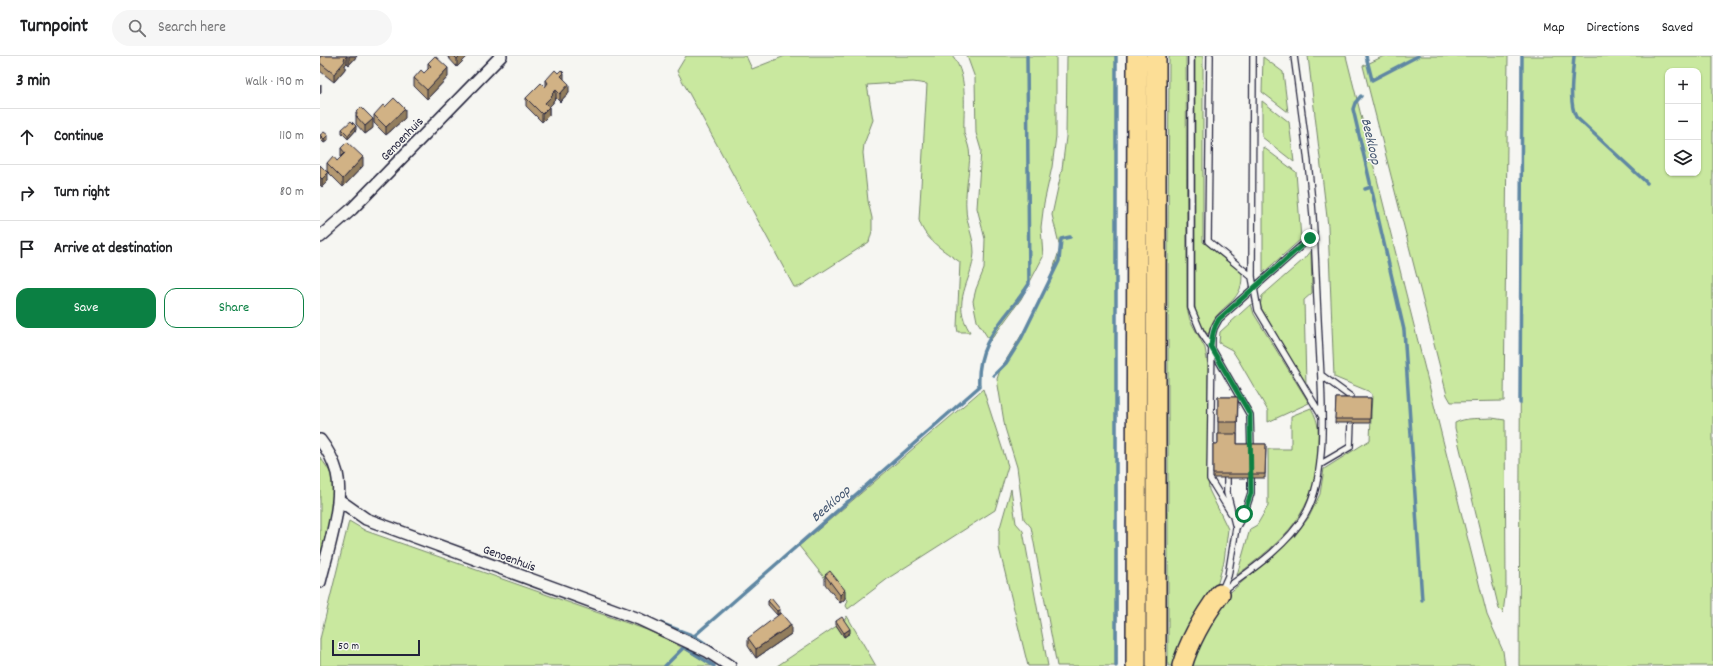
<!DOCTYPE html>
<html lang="en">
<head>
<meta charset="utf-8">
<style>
	body { margin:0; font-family:Dekko,sans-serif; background:#f6f6f6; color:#202124 }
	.controls { position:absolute; right:12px; top:12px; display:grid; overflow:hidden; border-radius:8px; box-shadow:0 1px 3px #0004 }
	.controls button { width:36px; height:36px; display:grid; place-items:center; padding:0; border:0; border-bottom:1px solid #e0e0e0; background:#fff; color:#202124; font:20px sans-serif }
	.scale { position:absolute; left:12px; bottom:10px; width:88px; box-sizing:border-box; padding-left:4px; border:2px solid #22223b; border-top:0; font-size:11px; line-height:14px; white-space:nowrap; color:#22223b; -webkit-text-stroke:3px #f6f6f2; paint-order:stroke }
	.stop { position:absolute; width:12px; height:12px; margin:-9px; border:3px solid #0b8043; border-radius:50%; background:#fff }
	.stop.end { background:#0b8043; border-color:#fff; box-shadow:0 1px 4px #0008 }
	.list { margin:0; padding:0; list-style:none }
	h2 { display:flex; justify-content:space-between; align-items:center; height:52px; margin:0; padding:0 16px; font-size:17px }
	h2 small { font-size:13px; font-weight:400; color:#757577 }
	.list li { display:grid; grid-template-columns:26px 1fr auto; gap:12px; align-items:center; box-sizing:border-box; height:56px; padding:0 16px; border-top:1px solid #e0e0e0 }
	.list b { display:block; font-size:15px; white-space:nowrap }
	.list em { font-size:13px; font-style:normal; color:#757577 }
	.actions { display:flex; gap:8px; padding:12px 16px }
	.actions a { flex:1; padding:9px 0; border:1px solid #0b8043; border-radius:12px; text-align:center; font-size:14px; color:#0b8043 }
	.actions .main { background:#0b8043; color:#fff }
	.icon { flex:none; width:22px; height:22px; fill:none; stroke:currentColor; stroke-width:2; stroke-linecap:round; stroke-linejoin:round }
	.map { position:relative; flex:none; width:1393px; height:610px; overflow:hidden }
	header { display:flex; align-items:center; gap:24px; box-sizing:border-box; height:56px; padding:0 20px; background:#fff; border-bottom:1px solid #e0e0e0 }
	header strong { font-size:19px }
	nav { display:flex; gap:22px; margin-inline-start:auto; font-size:14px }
	.search { width:280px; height:36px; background:#f6f6f6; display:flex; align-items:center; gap:10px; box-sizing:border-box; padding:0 14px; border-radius:22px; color:#757577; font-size:15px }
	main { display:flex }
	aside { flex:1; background:#fff }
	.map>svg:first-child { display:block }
	.green { fill:#c9e89f; stroke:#76856d; fill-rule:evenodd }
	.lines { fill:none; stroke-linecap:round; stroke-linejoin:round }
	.stream { stroke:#5f87a3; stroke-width:3.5 }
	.lane-casing { stroke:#22223b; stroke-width:8 }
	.street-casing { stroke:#22223b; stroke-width:14 }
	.highway-casing { stroke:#22223b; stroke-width:22 }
	.lane { stroke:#f6f6f2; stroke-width:5.5 }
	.street { stroke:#f6f6f2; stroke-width:11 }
	.highway { stroke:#fcde96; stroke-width:19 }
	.wall { fill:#b49972; stroke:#22223b }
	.shaded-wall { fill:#927d5d; stroke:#22223b }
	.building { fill:#d1b285; stroke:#22223b }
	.route { stroke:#0b8043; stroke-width:5 }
	.labels { text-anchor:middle; stroke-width:3; stroke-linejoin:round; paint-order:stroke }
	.street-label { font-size:13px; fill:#22223b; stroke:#f6f6f2 }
	.water-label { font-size:14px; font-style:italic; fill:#41546f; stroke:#f6f6f2 }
</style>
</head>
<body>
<header>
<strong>Turnpoint</strong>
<div class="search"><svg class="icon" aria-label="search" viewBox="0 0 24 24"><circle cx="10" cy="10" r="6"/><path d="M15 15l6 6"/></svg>Search here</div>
<nav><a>Map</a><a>Directions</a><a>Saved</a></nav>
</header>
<main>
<aside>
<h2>3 min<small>Walk · 190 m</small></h2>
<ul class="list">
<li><svg class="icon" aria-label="ahead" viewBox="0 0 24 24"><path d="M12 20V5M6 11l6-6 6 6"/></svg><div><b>Continue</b></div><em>110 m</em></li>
<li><svg class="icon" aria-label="right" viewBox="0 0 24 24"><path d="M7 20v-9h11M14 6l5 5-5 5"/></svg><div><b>Turn right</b></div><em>80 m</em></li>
<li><svg class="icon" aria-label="arrive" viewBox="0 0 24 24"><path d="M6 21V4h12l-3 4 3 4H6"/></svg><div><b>Arrive at destination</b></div></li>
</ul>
<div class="actions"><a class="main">Save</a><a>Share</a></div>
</aside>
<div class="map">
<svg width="1393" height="610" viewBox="0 0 1393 610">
	<rect width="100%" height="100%" fill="#f6f6f2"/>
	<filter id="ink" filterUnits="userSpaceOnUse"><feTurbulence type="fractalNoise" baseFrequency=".025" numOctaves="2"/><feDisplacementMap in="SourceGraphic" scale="8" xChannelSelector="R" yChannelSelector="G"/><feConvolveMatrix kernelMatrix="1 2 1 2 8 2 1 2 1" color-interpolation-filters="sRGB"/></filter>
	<g filter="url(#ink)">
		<path class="green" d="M366 0H426L432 13 465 0H633C649 23 643 51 644 77 645 81 647 85 648 89 650 95 650 103 649 110 648 124 645 138 646 152 646 168 654 181 654 197 652 227 630 244 650 276H638L637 271 640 206C624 195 604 183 599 164L607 28 593 26 547 29 553 64 544 88 543 97 548 145 552 162V175L549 186 479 231H474L357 15Z
			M647 0H736V80L732 111 724 147 721 171 723 201 701 243 670 285 657 265 653 245 656 233 664 213 665 183 657 152 661 94 656 77 655 22Z
			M747 0H796L797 610H737L711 471 704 463 697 411 685 372 677 323 680 314 710 265 730 223 740 192 732 159 742 113 746 81Z
			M849 0H866L867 252 870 264 885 292 888 309V424L889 434 908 473 904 505 895 537 858 610H848V179Z
			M875 0H883V186L922 217C922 222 922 228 920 233 912 252 894 252 889 277L887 278 876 260 875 250Z
			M988 0H1026L1167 559 1183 595 1185 610H866L906 540 974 481 989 461 1000 438 1004 413 1050 384 1052 338 1048 335 1014 321 1008 170Z
			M1064 0H1188L1184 345 1131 346 1127 339 1043 10Z
			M1202 0H1393V610H1199ZM1348 15H1378V117H1348Z
			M943 1 963 16 968 56 942 36Z
			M942 45 969 66 974 106 942 81Z
			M943 91 976 116 981 183 943 217Z
			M991 194 992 237 984 244 986 329 940 250 942 240 983 204Z
			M931 248 934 258 989 347 948 366V355L919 305 912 294 899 287 900 276Z
			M663 333 688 410 675 454 570 521 528 553 526 550 528 544 518 534 515 535 479 490Z
			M991 352C1000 368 998 374 998 393 997 456 964 484 917 519L930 473 937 469 948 450V393H971V360Z
			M1172 362 1185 364 1186 533 1183 557 1179 553 1135 372V367C1146 361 1160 363 1172 362Z
			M0 401C4 407 9 413 12 420 22 444 6 488 0 513Z
			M691 433 696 467 703 475 728 610H708L679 492V475Z
			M29 465 46 475 327 574 349 584 393 610H0V583Z
			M527 560 556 610H457L524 565Z"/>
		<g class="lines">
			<path class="stream" d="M796 0V610
				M1046 0 1052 24 1098 0
				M1254 0C1253 17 1248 46 1256 61L1327 127
				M1041 40 1035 47 1033 53 1050 126 1051 131 1045 133
				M1051 131 1084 274 1102 544
				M674 319 686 307 700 285 739 205 741 183 750 181
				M659 331C656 283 685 265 709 228L707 0
				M1200 347 1202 0
				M340 567 374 580 398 596
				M373 581 660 330
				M345 610 364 591 394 610"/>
			<g class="lane-casing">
				<path id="lane" d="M871 0V252L881 276 891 291 930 359 931 395
					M890 0 888 185 932 221
					M933 0 932 221 938 254 1001 359
					M1001 319 1031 341V346
					M1001 408 1030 391 1031 367
					M907 415V437L916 472
					M911 457 890 423 892 280 894 272 899 263 990 182 994 176
					M901 536C931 514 966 491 985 459 1010 417 1001 332 999 283 997 248 996 212 994 177 991 118 982 59 974 0
					M901 536 908 520 916 472 924 458 931 437V416"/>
			</g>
			<g class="street-casing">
				<path id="street" d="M0 181 32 153 181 0
					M0 384C7 393 14 406 17 417 24 446 7 497 0 526
					M19 444 46 463 319 563 387 595 410 610"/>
			</g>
			<g class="highway-casing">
				<path id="highway" d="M816 610 817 0
					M836 610V0
					M862 610C870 583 883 561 900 538"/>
			</g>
			<use href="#lane" class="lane"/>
			<use href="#street" class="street"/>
			<use href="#highway" class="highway"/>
		</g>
		<path class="wall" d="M0 0H37L29 9 27 7 25 9V13L14 26 0 15Z
			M127 0H148L137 11Z
			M108 7 128 21 107 43 94 30V22L104 17 108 13Z
			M244 23 249 36 240 46 236 42 233 45V47L229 51V59L222 66 206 50V42L225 31 226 30V24Z
			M65 51 85 62 66 79 54 67V59Z
			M36 56 53 72 45 78 36 68Z
			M22 73 36 74 28 83 22 77Z
			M0 79 8 84 4 87 0 83Z
			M21 92 43 110 23 131 7 115V107L17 105 21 101Z
			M0 109 8 125 2 131 0 129Z
			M898 341H918L917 388H946L945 422H893V388H898Z
			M1016 342H1051L1050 367H1015Z
			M505 519 525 543 520 547 505 528Z
			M448 545 460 557 457 559 448 549Z
			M516 565 530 577 524 581 516 569Z
			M471 578 436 602 428 590V582Z"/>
		<path class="shaded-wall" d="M27 0V7L25 9V13L14 26V18L24 3Z
			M30 0H37L29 9V1Z
			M140 0H148L137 11V3Z
			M128 12V21L107 43V34Z
			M244 17V25L241 20Z
			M249 28V36L240 46V38Z
			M1 29V37L0 38V30Z
			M236 34V42L233 45V47L225 55V47L232 38Z
			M229 51V59L222 66V58Z
			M85 53V62L66 79V71Z
			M53 63V72L45 78V70Z
			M36 70V74L28 83V79Z
			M8 79V84L4 87V83Z
			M43 101V110L23 131V123Z
			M8 117V125L2 131V123Z
			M525 534V543L520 547V539Z
			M460 553V557L457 559V555Z
			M471 569V578L436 602V593Z
			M530 573V577L524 581V577Z"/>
		<path class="building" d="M0 0H27L24 3 25 5 14 18 0 7Z
			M115 0 128 12 107 34 94 22 101 14 104 17 111 10 108 7Z
			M134 0H140L137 3Z
			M235 14 238 17 241 14 244 17 241 20 249 28 240 38 236 34 232 38 233 39 225 47 229 51 222 58 206 42 221 27 225 31 228 27 226 24Z
			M74 42 85 53 66 71 54 59 63 49 65 51Z
			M41 51 53 63 45 70 36 60 37 58 36 56Z
			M31 65 36 70 28 79 22 73Z
			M4 76 8 79 4 83 0 79Z
			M27 86 43 101 23 123 7 107 13 100 17 105 25 97 21 92Z
			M0 109 8 117 2 123 0 121Z
			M898 341H918L917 366H898Z
			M1016 342H1051L1050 363H1015Z
			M898 378H917V388H946L945 418H893V388H898Z
			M510 515 525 534 520 539 505 519Z
			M451 542 460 553 457 555 448 545Z
			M461 557 471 569 436 593 428 582Z
			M522 561 530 573 524 577 516 565Z"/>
	</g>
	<g class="lines" filter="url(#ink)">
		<path class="route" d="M924 458 931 437 930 358 891 291C892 281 893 272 899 263L990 182"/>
	</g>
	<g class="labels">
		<g class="street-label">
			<text transform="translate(81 82) rotate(-46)" y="5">Genoenhuis</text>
			<text transform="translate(190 501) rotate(20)" y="5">Genoenhuis</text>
		</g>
		<g class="water-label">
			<text transform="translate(1052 85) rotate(77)" y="5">Beekloop</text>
			<text transform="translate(510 447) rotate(-41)" y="5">Beekloop</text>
		</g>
	</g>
</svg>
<div class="controls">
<button>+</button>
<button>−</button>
<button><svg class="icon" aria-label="layers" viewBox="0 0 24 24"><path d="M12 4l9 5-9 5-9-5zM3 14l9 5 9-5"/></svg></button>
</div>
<div class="scale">50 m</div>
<div class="stop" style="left:924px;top:458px"></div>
<div class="stop end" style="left:990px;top:182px"></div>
</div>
</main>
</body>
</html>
